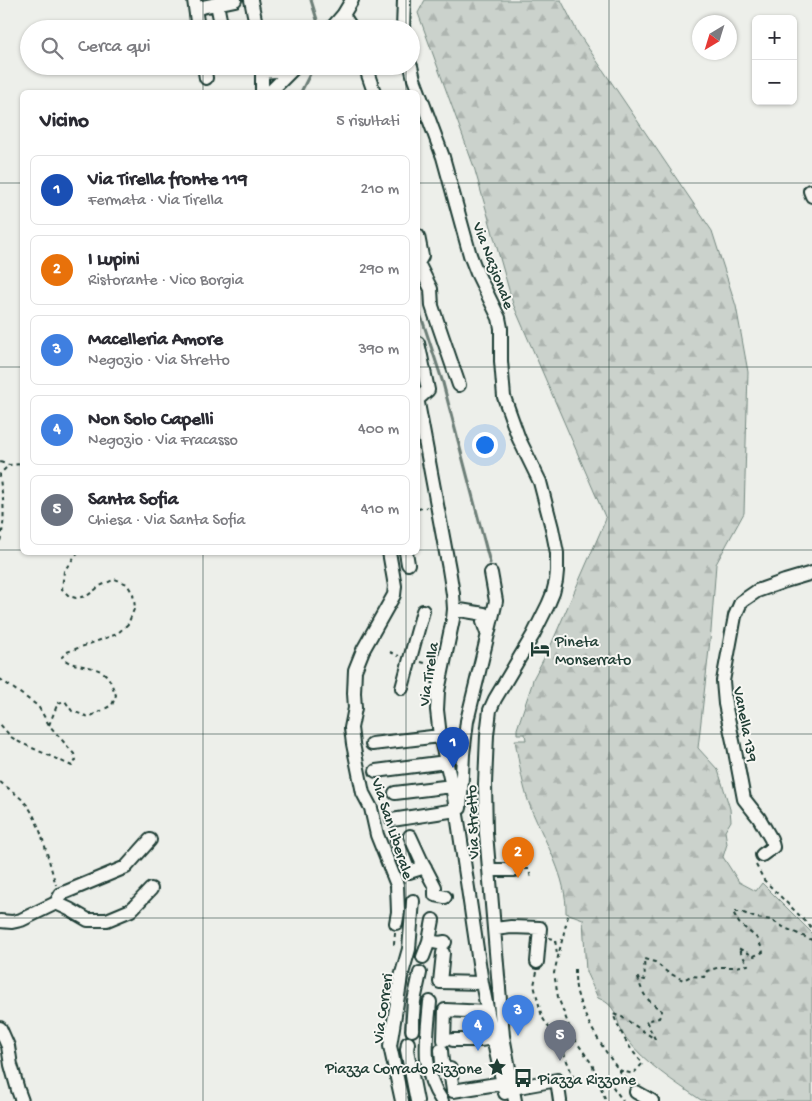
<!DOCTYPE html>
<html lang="it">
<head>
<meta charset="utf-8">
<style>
	body { margin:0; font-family:"Gochi Hand",sans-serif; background:#f7f7f7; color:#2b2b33 }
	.controls { position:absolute; right:15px; top:15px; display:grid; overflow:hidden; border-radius:8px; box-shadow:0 1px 4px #0004 }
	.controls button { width:45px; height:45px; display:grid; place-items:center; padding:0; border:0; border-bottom:1px solid #e1e1e2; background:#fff; color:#2b2b33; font:25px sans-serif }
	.compass { position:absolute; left:692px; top:15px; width:45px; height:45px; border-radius:50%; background:#fff; box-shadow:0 1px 4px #0004; rotate:218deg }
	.you { position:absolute; left:484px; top:444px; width:18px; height:18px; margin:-12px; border:4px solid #fff; border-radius:50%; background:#1a73e8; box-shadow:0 0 0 8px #1a73e833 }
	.badge { display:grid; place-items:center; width:32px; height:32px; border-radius:50%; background:#ea580c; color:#fff; font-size:16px; font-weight:700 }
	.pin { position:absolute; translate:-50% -41px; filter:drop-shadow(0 1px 2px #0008) }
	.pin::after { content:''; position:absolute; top:26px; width:18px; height:15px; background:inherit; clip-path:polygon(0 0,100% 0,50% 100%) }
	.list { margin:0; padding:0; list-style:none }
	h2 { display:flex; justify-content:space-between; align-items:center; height:65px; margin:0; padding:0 20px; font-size:21px }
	h2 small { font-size:16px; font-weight:400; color:#7c7c81 }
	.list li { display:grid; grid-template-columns:32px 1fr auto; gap:15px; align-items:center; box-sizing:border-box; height:70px; margin:0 10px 10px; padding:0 10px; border:1px solid #e1e1e2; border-radius:8px }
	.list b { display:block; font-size:19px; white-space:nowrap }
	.list p { margin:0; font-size:16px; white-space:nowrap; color:#7c7c81 }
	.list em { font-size:16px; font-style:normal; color:#7c7c81 }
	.icon { flex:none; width:28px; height:28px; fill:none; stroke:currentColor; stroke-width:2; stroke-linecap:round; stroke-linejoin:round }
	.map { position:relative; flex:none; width:812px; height:1101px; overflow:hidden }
	.search { position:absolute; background:#fff; box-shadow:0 1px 4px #0004; left:20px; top:20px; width:400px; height:55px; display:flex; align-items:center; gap:12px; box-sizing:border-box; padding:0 18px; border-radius:28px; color:#7c7c81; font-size:19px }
	.panel { position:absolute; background:#fff; box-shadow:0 1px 4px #0004; left:20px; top:90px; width:400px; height:465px; border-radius:8px }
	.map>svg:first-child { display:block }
	.forest { fill:url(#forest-firs); stroke:#758880 }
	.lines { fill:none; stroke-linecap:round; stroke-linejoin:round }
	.stream { stroke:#6c7e77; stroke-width:3 }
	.minor-casing { stroke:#1f3d34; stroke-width:16 }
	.path { stroke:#1f3d34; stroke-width:2; stroke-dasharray:4 4; stroke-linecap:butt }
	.minor { stroke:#f6f6f2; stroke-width:12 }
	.grid { fill:none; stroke:#1f3d34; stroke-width:1; stroke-opacity:0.55 }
	.labels { text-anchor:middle; stroke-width:4; stroke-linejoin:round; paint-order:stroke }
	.street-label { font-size:16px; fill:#1f3d34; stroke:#f6f6f2 }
	.poi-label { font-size:16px; fill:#1f3d34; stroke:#f6f6f2; text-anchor:start }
</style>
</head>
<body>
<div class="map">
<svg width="812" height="1101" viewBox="0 0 812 1101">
	<defs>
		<pattern id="forest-firs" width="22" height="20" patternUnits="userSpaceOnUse" patternTransform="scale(1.25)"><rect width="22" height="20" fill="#cbd2cc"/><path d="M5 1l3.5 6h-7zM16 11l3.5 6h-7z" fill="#aeb5b0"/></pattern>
	</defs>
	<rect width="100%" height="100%" fill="#edefea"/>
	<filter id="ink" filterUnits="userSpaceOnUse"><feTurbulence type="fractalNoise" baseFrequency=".02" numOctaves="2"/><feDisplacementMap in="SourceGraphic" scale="10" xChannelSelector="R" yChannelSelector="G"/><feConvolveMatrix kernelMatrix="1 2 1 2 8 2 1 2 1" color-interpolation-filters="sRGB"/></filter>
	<g filter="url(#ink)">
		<path class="forest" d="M425 0H561L578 33 712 231 736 306 748 372 744 513 716 564 711 631 698 748 718 770 730 809 731 821 725 831 727 844 723 857 739 882 756 891 762 883 812 933V1101H705V1100H701C674 1082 646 1064 626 1038 614 1023 621 1007 598 998L586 972 583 919 566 913C567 877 546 844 532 811 523 790 519 763 515 740H526L525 734H517V729L532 684 533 679 551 645 606 519 513 304 474 167 418 13Z"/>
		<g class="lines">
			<path class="stream" d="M311 0 318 23V29
				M301 92 314 66
				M418 309 423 322 443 383 490 563"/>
			<g class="minor-casing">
				<path id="minor" d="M194 0 198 29
					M251 0 257 29
					M217 4 222 29
					M202 7 235 0
					M343 15 349 24 351 29
					M331 29 343 15 352 0
					M403 29 404 0
					M204 66 206 78
					M262 66V92
					M365 66 374 92
					M411 66 414 79 443 157 470 255 477 273 499 318 501 328V361L504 397 519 439 540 482 552 528 557 553V571L556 581 553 593 548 605 533 635 495 699 490 710 487 735 485 784 486 833 503 1036
					M262 72 276 71 288 66
					M270 92 296 66
					M810 191 812 196
					M418 236 422 256 418 263 431 289 432 306 459 385
					M418 343 421 356 428 390 418 399
					M418 403 449 569 453 594 454 609 453 619 438 691 437 710 440 736 452 786 458 821 482 983 493 1038
					M389 552 395 586 394 595 363 650 355 670 354 693 355 708 351 728 353 744 363 793 371 808 377 835 397 885 398 912 396 923
					M406 552 408 564
					M454 609 484 614 483 622 487 633
					M402 688 423 611
					M372 744 440 736
					M376 771 446 762
					M395 793 452 786
					M460 808 461 797 463 754 467 721 496 601 491 573
					M392 820 456 810
					M410 836 421 860 435 887V895L445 897
					M397 840 409 872 425 867
					M762 855 773 847 771 839 759 818 744 799 734 746 725 704 723 681 735 616 741 602 757 591 785 581 812 573
					M489 870H515
					M56 903 69 909 88 920H107L131 910 151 889
					M0 921 12 922 21 920 56 903 61 894 126 867 150 840
					M495 929 511 927 540 928 537 962
					M429 941 439 943 445 942
					M443 953 440 982 482 983
					M423 957 429 941 433 920
					M430 1002C427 1037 420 1070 442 1101
					M0 1028 8 1046 11 1065 18 1090 22 1101
					M500 1028 503 1036 515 1101
					M412 1030 414 1001 420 973
					M493 1030V1038L505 1093
					M444 1040 445 1010 487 1012
					M453 1040H480L493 1038
					M408 1043 407 1050 417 1101
					M441 1050 442 1062 445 1068 450 1069 453 1091 503 1083
					M513 1088 557 1080 560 1101
					M636 1092 652 1101
					M402 1101 390 1046 401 977 409 949 413 901"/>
			</g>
			<path class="path" d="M0 462 9 465 22 464
				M418 509 427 507
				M0 541C4 528 4 512 3 499 2 491 0 483 0 474L9 465
				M390 652 399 656
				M421 662 433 665
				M0 679 38 706 49 725 74 754 76 760 72 766 19 742 11 737 0 724
				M49 725 58 703 65 701 72 711 89 717 112 705 116 695C113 689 111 681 107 676 96 663 71 669 62 657L67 652 117 634 128 624 135 607 133 594 127 584 115 579 100 586 87 596 76 598 69 596 62 589 64 571 78 552
				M0 782C9 789 20 796 27 805 41 823 49 863 56 885
				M756 865 764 880 812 928
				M525 869H529L531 879
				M568 916 554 973 558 997 573 1037 592 1064 606 1101
				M395 933 394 944 398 945
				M549 938 555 939 557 954
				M575 969C575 978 575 987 578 996 584 1019 604 1050 618 1069 622 1074 627 1078 631 1084
				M537 972 534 985 542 1017 561 1046 574 1079 569 1080
				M619 1070 633 1074 643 1063C628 1048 621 1033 613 1014L622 1017 655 1039 646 1021 659 1018 662 1011C647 1000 643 996 638 978L645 980 644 959 655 962 667 972 683 980 691 976 704 977 707 971 720 967H735L748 965 738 948 754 956 763 952 758 939 739 923 733 912H741L756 918 771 920 785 928 812 940
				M597 1077 603 1073 623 1101"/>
			<use href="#minor" class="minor"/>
		</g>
	</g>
	<path class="grid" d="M203 0V29M406 0V29M609 0V1101M203 66V92M406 66V92M0 183H22M418 183H812M0 367H22M418 367H812M0 550H22M418 550H812M203 552V1101M406 552V1101M0 734H812M0 918H812"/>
	<defs>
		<g id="hotel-bare" transform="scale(1.5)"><path d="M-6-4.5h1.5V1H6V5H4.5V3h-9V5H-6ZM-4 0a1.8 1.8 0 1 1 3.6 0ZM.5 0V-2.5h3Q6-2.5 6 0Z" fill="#1f3d34" stroke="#f6f6f2" stroke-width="2.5" paint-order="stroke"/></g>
		<g id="sight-bare" transform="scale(1.5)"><path d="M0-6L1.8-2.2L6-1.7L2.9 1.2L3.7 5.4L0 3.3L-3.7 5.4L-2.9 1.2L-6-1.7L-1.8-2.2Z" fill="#1f3d34" stroke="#f6f6f2" stroke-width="2.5" paint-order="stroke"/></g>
		<g id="bus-bare" transform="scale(1.5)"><path d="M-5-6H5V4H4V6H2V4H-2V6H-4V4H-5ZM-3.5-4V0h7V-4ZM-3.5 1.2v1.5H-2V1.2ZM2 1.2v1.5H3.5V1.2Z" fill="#1f3d34" stroke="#f6f6f2" stroke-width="2.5" paint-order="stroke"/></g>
	</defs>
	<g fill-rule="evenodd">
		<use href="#hotel-bare" x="540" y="649"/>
		<use href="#sight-bare" x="497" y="1067"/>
		<use href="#bus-bare" x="523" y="1078"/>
	</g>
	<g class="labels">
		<g class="street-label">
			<text transform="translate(495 265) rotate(69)" y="6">Via Nazionale</text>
			<text transform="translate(427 674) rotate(-81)" y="6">Via Tirella</text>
			<text transform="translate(747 724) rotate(79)" y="6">Vanella 139</text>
			<text transform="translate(471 822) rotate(-92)" y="6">Via Stretto</text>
			<text transform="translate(394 828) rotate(72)" y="6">Via San Liberale</text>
			<text transform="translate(381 1008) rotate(-82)" y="6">Via Correri</text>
		</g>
		<g class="poi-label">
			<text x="555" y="646">Pineta<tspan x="555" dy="18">Monserrato</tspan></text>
			<text x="482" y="1073" text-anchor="end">Piazza Corrado Rizzone</text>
			<text x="538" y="1084">Piazza Rizzone</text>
		</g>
	</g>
</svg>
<div class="controls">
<button>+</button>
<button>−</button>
</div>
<svg class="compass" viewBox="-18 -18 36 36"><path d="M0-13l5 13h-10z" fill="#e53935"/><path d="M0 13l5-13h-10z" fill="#7c7c81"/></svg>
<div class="you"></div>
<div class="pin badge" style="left:453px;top:768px;background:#1a4fb4">1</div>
<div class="pin badge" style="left:518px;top:878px;background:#e8710a">2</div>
<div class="pin badge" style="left:518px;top:1036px;background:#3f7fe0">3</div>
<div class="pin badge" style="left:478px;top:1051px;background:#3f7fe0">4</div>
<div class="pin badge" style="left:560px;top:1061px;background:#6b7280">5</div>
<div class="search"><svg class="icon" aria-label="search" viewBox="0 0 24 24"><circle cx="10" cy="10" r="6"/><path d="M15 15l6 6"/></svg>Cerca qui</div>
<section class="panel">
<h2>Vicino<small>5 risultati</small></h2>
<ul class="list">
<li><span class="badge" style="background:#1a4fb4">1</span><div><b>Via Tirella fronte 119</b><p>Fermata · Via Tirella</p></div><em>210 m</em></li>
<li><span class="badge" style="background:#e8710a">2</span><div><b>I Lupini</b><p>Ristorante · Vico Borgia</p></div><em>290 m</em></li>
<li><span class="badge" style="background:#3f7fe0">3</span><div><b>Macelleria Amore</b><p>Negozio · Via Stretto</p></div><em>390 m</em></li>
<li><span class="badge" style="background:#3f7fe0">4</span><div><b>Non Solo Capelli</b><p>Negozio · Via Fracasso</p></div><em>400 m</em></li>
<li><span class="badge" style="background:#6b7280">5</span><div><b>Santa Sofia</b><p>Chiesa · Via Santa Sofia</p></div><em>410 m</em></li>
</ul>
</section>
</div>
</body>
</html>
